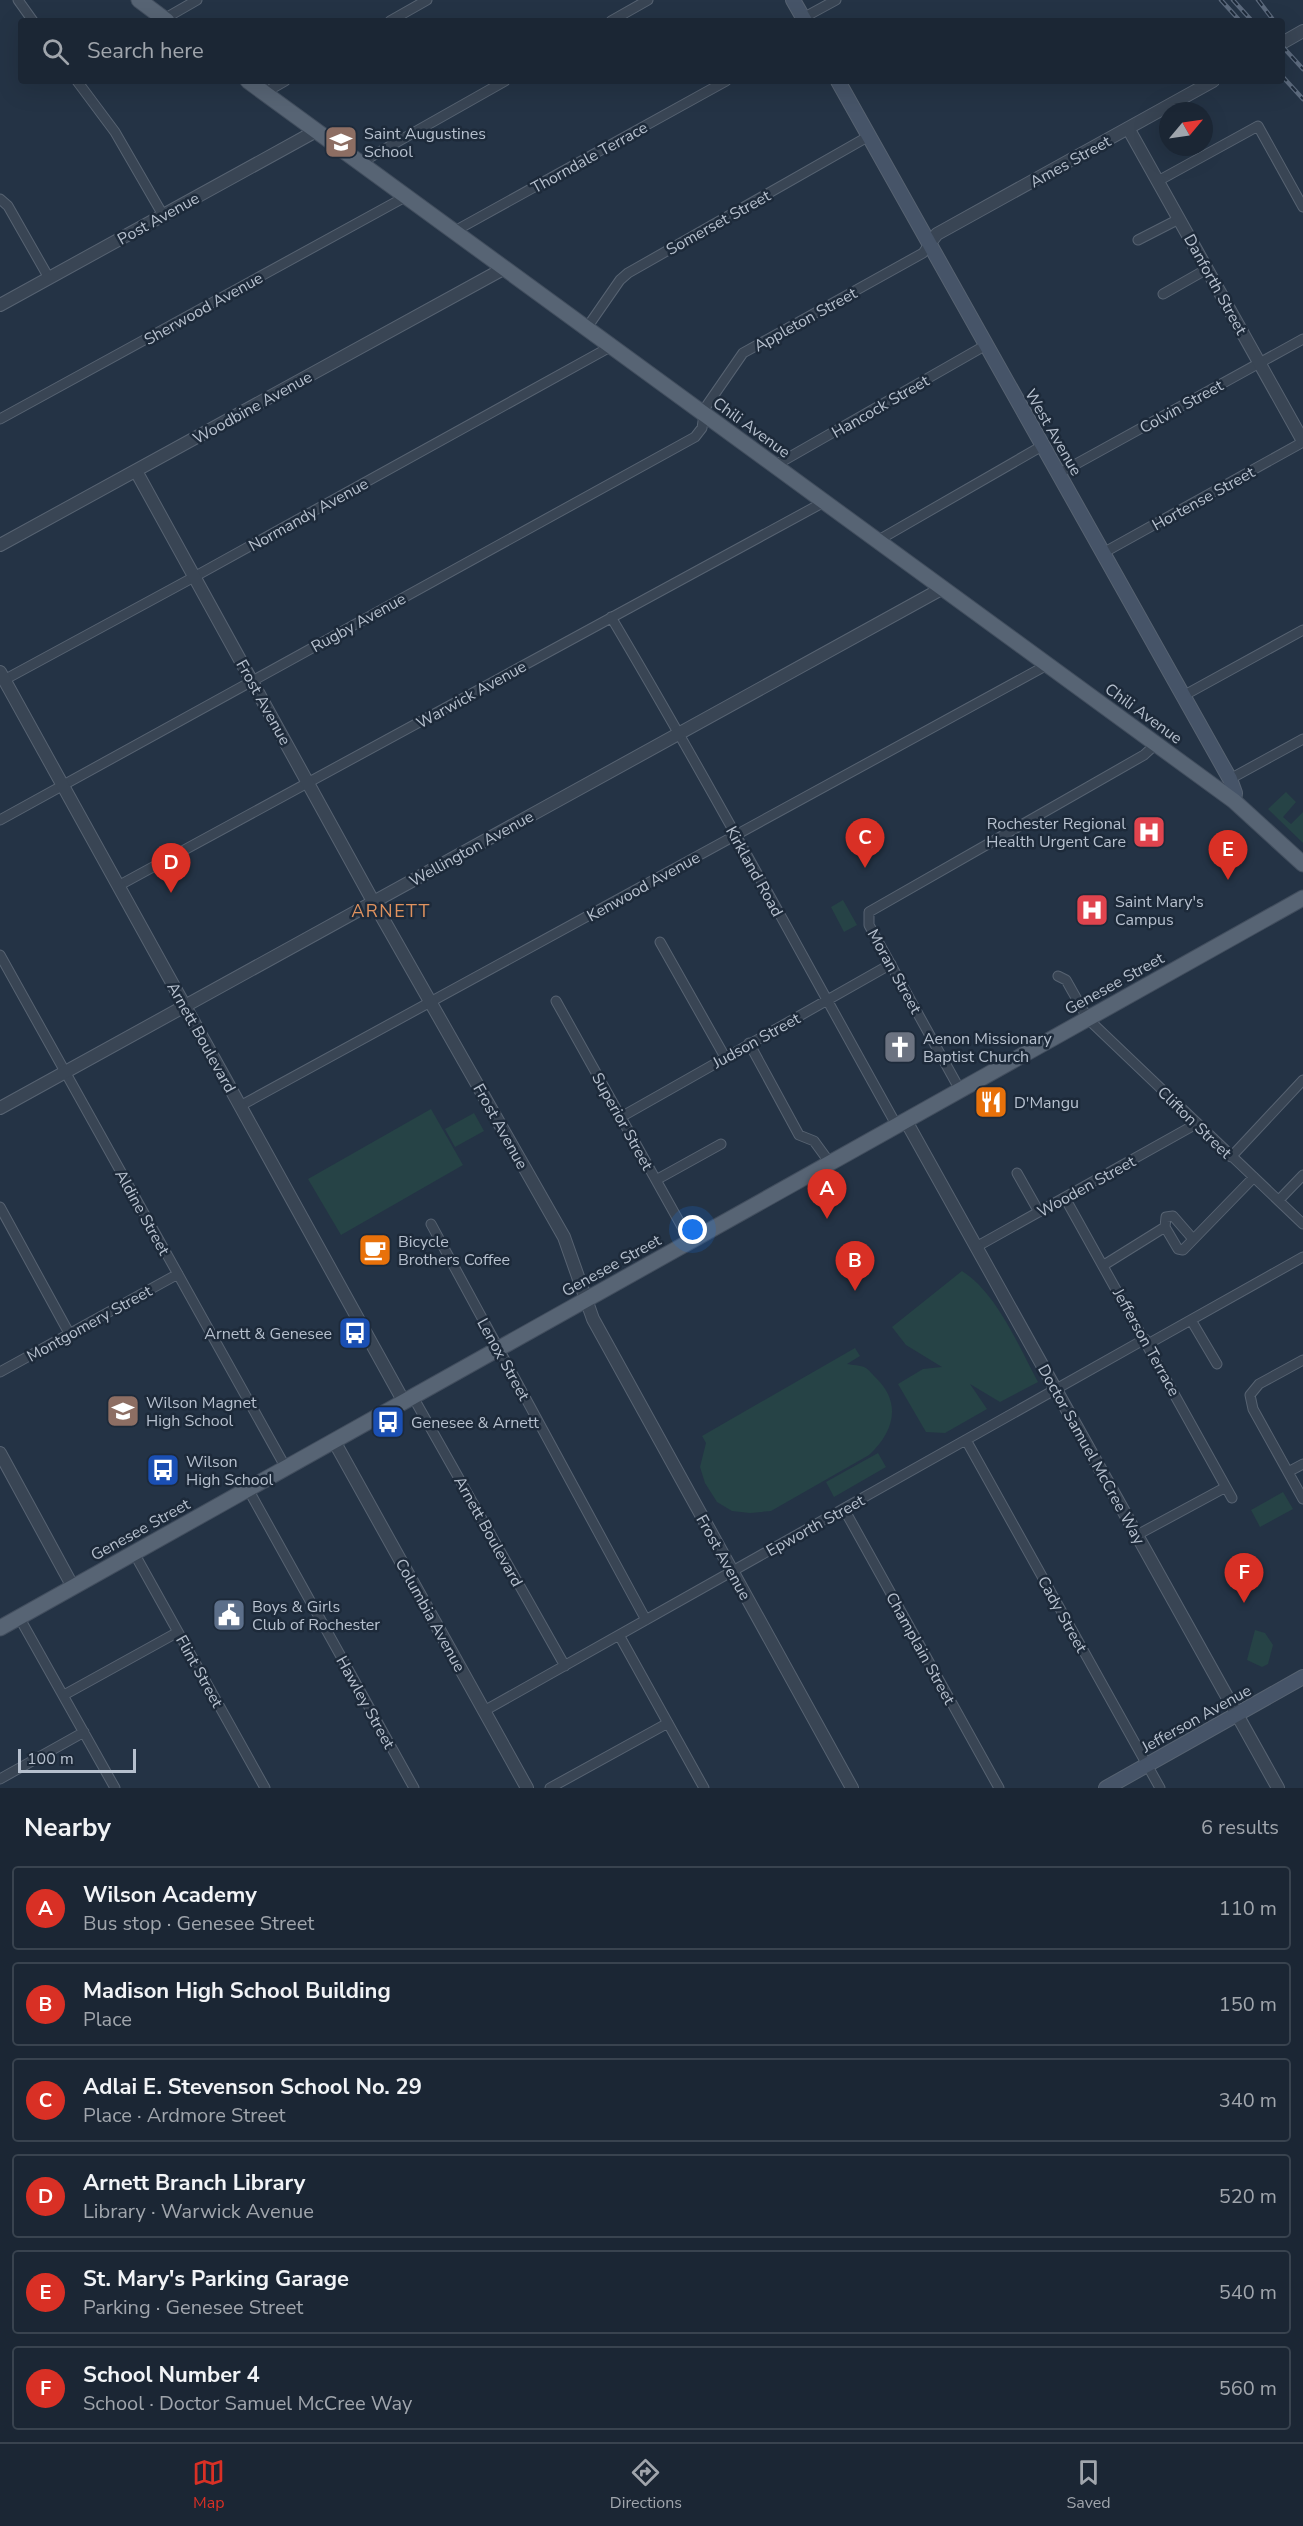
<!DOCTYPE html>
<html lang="en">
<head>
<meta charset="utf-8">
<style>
	body { margin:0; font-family:"Nunito Sans",sans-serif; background:#242e3c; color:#f1f3f6 }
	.compass { position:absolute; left:1159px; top:102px; width:54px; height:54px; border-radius:50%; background:#1b2634; box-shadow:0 6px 24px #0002; rotate:61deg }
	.scale { position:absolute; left:18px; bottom:15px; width:118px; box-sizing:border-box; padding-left:6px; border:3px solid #b6c0ce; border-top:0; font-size:16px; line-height:21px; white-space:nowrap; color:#b6c0ce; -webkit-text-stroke:4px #1d2a3a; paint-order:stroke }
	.you { position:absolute; left:693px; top:1230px; width:21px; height:21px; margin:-15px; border:4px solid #fff; border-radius:50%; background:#1a73e8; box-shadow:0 0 0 9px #1a73e833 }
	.badge { display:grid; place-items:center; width:39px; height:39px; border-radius:50%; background:#d93025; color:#fff; font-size:20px; font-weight:700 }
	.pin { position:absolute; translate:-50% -50px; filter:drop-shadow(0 2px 3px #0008) }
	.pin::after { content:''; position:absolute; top:32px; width:21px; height:18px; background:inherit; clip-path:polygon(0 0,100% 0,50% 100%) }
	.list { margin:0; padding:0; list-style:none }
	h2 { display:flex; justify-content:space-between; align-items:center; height:78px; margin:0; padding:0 24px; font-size:26px }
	h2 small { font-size:20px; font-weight:400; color:#a0a5ac }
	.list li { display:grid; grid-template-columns:39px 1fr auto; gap:18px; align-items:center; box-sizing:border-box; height:84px; margin:0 12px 12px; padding:0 12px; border:2px solid #39434f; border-radius:6px }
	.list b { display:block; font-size:22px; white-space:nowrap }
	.list p { margin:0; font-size:20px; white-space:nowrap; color:#a0a5ac }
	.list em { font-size:20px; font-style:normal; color:#a0a5ac }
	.icon { flex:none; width:33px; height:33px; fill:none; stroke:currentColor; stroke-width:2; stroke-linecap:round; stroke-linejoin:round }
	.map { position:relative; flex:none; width:1303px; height:1788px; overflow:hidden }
	.search { position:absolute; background:#1b2634; box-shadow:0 6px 24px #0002; left:18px; right:18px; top:18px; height:66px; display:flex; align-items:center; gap:15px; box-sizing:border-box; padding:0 21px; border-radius:6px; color:#a0a5ac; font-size:22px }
	.sheet { height:654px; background:#1b2634 }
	nav { display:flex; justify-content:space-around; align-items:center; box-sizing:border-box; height:84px; border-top:2px solid #39434f; background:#1b2634; font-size:16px; color:#a0a5ac }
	nav a { display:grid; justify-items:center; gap:3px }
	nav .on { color:#d93025 }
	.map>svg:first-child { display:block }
	.green { fill:#264346 }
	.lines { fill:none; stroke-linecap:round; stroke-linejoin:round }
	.minor-casing { stroke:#576372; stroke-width:11 }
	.tertiary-casing { stroke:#576372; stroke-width:14 }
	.secondary-casing { stroke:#576372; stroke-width:16 }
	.primary-casing { stroke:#424e5e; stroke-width:17 }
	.minor { stroke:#394554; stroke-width:9 }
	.tertiary { stroke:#394554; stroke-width:12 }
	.secondary { stroke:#465468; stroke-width:14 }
	.primary { stroke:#576474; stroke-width:15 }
	.rail-casing { stroke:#5b697c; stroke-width:4.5 }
	.rail { stroke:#1d2a3a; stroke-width:2; stroke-dasharray:7; stroke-linecap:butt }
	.labels { text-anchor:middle; stroke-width:5; stroke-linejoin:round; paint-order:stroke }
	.poi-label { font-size:16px; fill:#b6c0ce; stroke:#1d2a3a; text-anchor:start }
	.street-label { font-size:16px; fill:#b6c0ce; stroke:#1d2a3a }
	.neighbourhood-label { font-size:18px; letter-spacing:1.5px; fill:#e1935f; stroke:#1d2a3a }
</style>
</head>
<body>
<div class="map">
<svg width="1303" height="1788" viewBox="0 0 1303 1788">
	<rect width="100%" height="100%" fill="#243345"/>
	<path class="green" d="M1286 792 1296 802 1283 817 1291 824 1303 812V843L1268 809Z
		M843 900 857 925 844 932 831 907Z
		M431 1109 463 1165 341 1235 308 1179Z
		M474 1113 484 1131 455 1147 445 1129Z
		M962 1271C997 1293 1019 1347 1038 1382L1000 1402 970 1384 987 1409 945 1433 926 1432 898 1384 923 1369 942 1367 906 1345 892 1327Z
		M855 1348 860 1356 847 1364C852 1365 861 1365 866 1368 869 1370 873 1375 876 1378 902 1403 894 1432 869 1455L771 1511 750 1513 732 1511 717 1502 705 1483 700 1467 706 1443 702 1436Z
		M878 1453 886 1467 834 1497 826 1482Z
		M1283 1492 1293 1509 1260 1527 1251 1510Z
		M1255 1630 1265 1633 1273 1645 1268 1664 1262 1667 1247 1660Z"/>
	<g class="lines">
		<g class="minor-casing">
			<path id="minor" d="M18 0 33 21
				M803 18 836 0
				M164 19 197 0
				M390 21 427 0
				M611 21 648 0
				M77 81 115 132 163 215
				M264 93 285 81
				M360 163 505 81
				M1158 181 1258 126 1303 207
				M0 199 8 206 49 278
				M453 232 726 81
				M1138 240 1179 219
				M1163 294 1207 269
				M586 329 620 280 628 273 869 136
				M0 419 405 197
				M774 466 986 345
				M1058 474 1303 339
				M877 541 1042 446
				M1103 553 1303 442
				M611 617C710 784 802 956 897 1126
				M4 680 194 577 610 347
				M1183 696 1303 630
				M1230 779 1303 739
				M0 820 695 437 702 428 705 408 743 353 923 253 929 244
				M118 886 824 502
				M660 942 725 1057
				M0 955 286 1468
				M1058 976 1066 980 1088 1019 1303 1224
				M556 1001 690 1241
				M749 1043 799 1135 814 1141 830 1163
				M960 1090 869 925V912L1144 755 1156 744
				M240 1106 1047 665
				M621 1117 891 964
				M1231 1157 1303 1080
				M1017 1173 1039 1212
				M656 1180 721 1144
				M1065 1198 1232 1498
				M1279 1200 1303 1175
				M0 1207 69 1333
				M431 1224 646 1620
				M1165 1227 1166 1217 1173 1216 1193 1239
				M976 1247 1196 1124
				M1104 1265 1165 1227 1178 1249 1183 1250 1254 1177
				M1191 1320 1217 1364
				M1148 1344 1303 1257
				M1303 1360 1259 1384 1250 1395 1253 1409 1303 1499
				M0 1372 178 1274
				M413 1397 565 1666
				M966 1440 1160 1788
				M1288 1472 1303 1464
				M248 1489 414 1788
				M844 1509 999 1788
				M1137 1535 1226 1487
				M134 1553 265 1788
				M19 1617 115 1788
				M619 1635 704 1788
				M64 1695 178 1632
				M484 1711 1145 1339
				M0 1779 84 1732
				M550 1788 668 1723"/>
		</g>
		<g class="tertiary-casing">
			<path id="tertiary" d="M1282 43 1303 31
				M1128 128 1303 441
				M929 244 937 234 1213 81
				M0 305 316 131
				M136 471 374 903 564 1237 593 1319 852 1788
				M0 545 503 269
				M0 672 404 1402
				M0 1108 943 588
				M906 1121 1278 1788
				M334 1441 527 1788
				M0 1453 73 1587"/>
		</g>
		<g class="secondary-casing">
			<path id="secondary" d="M793 0 805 21
				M838 81 1230 779 1235 793 1234 801
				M1106 1788 1303 1677"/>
		</g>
		<g class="primary-casing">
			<path id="primary" d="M139 0 167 21
				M248 81 1234 801 1303 864
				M0 1628 1303 898"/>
		</g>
		<use href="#minor" class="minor"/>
		<use href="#tertiary" class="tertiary"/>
		<use href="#secondary" class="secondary"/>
		<use href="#primary" class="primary"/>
		<g class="rail-casing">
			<path id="rail" d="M1221 0 1240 21
				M1233 0 1252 21
				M1258 0 1274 21
				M1282 46 1303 69
				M1282 76 1303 99"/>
		</g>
		<use href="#rail" class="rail"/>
	</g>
	<defs>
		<g id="school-square" transform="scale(1.725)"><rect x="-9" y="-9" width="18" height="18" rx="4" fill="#8d6e63" stroke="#1d2a3a"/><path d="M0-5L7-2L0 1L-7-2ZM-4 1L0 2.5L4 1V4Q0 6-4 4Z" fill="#fff"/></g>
		<g id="hospital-square" transform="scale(1.725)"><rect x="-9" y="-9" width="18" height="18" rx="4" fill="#e0444e" stroke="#1d2a3a"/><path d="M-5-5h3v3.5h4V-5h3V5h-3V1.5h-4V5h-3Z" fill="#fff"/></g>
		<g id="church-square" transform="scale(1.725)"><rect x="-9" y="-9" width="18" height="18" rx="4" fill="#6b7280" stroke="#1d2a3a"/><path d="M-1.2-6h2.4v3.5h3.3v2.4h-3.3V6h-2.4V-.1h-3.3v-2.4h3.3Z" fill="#fff"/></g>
		<g id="restaurant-square" transform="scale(1.725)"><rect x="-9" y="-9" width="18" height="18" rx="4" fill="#e8710a" stroke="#1d2a3a"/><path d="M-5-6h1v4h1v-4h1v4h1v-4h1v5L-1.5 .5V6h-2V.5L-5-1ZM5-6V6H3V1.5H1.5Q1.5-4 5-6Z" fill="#fff"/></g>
		<g id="cafe-square" transform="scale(1.725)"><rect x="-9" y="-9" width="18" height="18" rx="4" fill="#e8710a" stroke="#1d2a3a"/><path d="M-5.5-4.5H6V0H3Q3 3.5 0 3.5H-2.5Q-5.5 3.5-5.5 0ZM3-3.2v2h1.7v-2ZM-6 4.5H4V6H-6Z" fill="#fff"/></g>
		<g id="bus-square" transform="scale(1.725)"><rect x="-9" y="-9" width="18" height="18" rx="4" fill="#1a4fb4" stroke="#1d2a3a"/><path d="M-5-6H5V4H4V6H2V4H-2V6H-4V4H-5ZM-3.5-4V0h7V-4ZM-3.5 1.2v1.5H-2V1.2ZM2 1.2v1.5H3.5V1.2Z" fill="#fff"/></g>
		<g id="civic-square" transform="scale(1.725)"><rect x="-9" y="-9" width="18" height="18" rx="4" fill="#5c6f8a" stroke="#1d2a3a"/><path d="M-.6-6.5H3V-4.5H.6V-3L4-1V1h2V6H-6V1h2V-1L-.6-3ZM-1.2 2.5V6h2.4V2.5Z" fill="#fff"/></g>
	</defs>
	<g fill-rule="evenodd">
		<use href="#school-square" x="341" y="142"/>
		<use href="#hospital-square" x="1149" y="832"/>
		<use href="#hospital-square" x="1092" y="910"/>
		<use href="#church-square" x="900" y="1047"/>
		<use href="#restaurant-square" x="991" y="1102"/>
		<use href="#cafe-square" x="375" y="1250"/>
		<use href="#bus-square" x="355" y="1333"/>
		<use href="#school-square" x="123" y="1411"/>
		<use href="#bus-square" x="388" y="1422"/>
		<use href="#bus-square" x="163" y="1470"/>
		<use href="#civic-square" x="229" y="1615"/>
	</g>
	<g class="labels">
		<g class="poi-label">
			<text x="364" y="139">Saint Augustines<tspan x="364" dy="18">School</tspan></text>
			<text x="1126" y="829" text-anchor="end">Rochester Regional<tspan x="1126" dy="18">Health Urgent Care</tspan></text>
			<text x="1115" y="907">Saint Mary's<tspan x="1115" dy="18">Campus</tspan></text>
			<text x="923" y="1044">Aenon Missionary<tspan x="923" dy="18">Baptist Church</tspan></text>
			<text x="1014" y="1108">D'Mangu</text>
			<text x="398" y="1247">Bicycle<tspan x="398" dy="18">Brothers Coffee</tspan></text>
			<text x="332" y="1339" text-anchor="end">Arnett &amp; Genesee</text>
			<text x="146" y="1408">Wilson Magnet<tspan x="146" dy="18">High School</tspan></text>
			<text x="411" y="1428">Genesee &amp; Arnett</text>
			<text x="186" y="1467">Wilson<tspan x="186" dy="18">High School</tspan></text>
			<text x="252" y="1612">Boys &amp; Girls<tspan x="252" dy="18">Club of Rochester</tspan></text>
		</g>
		<g class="street-label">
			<text transform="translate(589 157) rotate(-29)" y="6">Thorndale Terrace</text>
			<text transform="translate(1070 161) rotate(-29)" y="6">Ames Street</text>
			<text transform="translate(158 218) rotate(-29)" y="6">Post Avenue</text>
			<text transform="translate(718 222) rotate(-29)" y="6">Somerset Street</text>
			<text transform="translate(1216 284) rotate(61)" y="6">Danforth Street</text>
			<text transform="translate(203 308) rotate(-29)" y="6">Sherwood Avenue</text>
			<text transform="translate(805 319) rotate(-29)" y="6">Appleton Street</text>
			<text transform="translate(880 406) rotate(-30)" y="6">Hancock Street</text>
			<text transform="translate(1181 406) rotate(-29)" y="6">Colvin Street</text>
			<text transform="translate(252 407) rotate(-29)" y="6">Woodbine Avenue</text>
			<text transform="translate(752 427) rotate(36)" y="6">Chili Avenue</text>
			<text transform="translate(1054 432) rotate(60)" y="6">West Avenue</text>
			<text transform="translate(1203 498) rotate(-29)" y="6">Hortense Street</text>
			<text transform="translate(308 514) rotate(-29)" y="6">Normandy Avenue</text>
			<text transform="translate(358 622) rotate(-29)" y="6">Rugby Avenue</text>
			<text transform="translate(471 694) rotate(-29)" y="6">Warwick Avenue</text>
			<text transform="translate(264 702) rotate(61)" y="6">Frost Avenue</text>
			<text transform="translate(1144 713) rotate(36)" y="6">Chili Avenue</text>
			<text transform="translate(471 848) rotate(-29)" y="6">Wellington Avenue</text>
			<text transform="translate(755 871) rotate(61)" y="6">Kirkland Road</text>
			<text transform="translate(643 886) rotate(-29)" y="6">Kenwood Avenue</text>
			<text transform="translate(895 971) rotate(61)" y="6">Moran Street</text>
			<text transform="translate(1114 983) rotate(-29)" y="6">Genesee Street</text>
			<text transform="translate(202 1037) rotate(61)" y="6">Arnett Boulevard</text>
			<text transform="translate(756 1040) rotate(-29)" y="6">Judson Street</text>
			<text transform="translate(623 1121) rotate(61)" y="6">Superior Street</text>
			<text transform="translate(1195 1122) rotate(44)" y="6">Clifton Street</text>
			<text transform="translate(501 1126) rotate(61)" y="6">Frost Avenue</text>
			<text transform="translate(1086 1186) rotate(-29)" y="6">Wooden Street</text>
			<text transform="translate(143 1212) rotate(61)" y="6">Aldine Street</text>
			<text transform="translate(611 1265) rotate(-29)" y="6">Genesee Street</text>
			<text transform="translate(89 1323) rotate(-29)" y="6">Montgomery Street</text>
			<text transform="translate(1147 1342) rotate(61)" y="6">Jefferson Terrace</text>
			<text transform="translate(504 1359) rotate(61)" y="6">Lenox Street</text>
			<text transform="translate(1092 1454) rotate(61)" y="6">Doctor Samuel McCree Way</text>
			<text transform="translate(815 1525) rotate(-29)" y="6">Epworth Street</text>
			<text transform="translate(140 1529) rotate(-29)" y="6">Genesee Street</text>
			<text transform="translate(489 1531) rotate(61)" y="6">Arnett Boulevard</text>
			<text transform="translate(724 1557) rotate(61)" y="6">Frost Avenue</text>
			<text transform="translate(1063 1614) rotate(61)" y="6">Cady Street</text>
			<text transform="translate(431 1615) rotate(61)" y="6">Columbia Avenue</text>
			<text transform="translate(921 1648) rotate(61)" y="6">Champlain Street</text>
			<text transform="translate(200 1671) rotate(61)" y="6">Flint Street</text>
			<text transform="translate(366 1702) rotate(61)" y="6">Hawley Street</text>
			<text transform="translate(1196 1718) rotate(-29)" y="6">Jefferson Avenue</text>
		</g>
		<g class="neighbourhood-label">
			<text x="391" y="917">ARNETT</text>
		</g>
	</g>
</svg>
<svg class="compass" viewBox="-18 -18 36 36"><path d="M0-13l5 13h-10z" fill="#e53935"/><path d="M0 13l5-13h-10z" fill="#a0a5ac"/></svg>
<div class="scale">100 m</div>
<div class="you"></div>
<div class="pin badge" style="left:827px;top:1219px">A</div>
<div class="pin badge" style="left:855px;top:1291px">B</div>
<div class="pin badge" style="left:865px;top:868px">C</div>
<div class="pin badge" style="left:171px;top:893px">D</div>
<div class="pin badge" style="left:1228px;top:880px">E</div>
<div class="pin badge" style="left:1244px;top:1603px">F</div>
<div class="search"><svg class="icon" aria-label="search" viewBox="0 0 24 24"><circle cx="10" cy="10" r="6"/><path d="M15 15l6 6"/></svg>Search here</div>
</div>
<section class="sheet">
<h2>Nearby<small>6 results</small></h2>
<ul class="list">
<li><span class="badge">A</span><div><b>Wilson Academy</b><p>Bus stop · Genesee Street</p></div><em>110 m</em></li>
<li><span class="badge">B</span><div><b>Madison High School Building</b><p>Place</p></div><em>150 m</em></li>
<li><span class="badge">C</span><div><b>Adlai E. Stevenson School No. 29</b><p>Place · Ardmore Street</p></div><em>340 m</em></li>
<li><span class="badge">D</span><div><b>Arnett Branch Library</b><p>Library · Warwick Avenue</p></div><em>520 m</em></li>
<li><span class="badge">E</span><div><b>St. Mary's Parking Garage</b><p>Parking · Genesee Street</p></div><em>540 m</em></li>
<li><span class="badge">F</span><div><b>School Number 4</b><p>School · Doctor Samuel McCree Way</p></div><em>560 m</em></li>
</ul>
</section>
<nav>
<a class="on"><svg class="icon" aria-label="map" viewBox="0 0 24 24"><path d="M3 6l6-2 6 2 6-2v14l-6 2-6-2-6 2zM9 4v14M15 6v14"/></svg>Map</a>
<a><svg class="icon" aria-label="directions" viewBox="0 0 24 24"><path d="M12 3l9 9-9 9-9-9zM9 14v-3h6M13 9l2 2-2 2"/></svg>Directions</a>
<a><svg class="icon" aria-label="saved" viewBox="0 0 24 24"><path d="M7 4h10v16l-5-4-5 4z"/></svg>Saved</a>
</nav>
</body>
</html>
